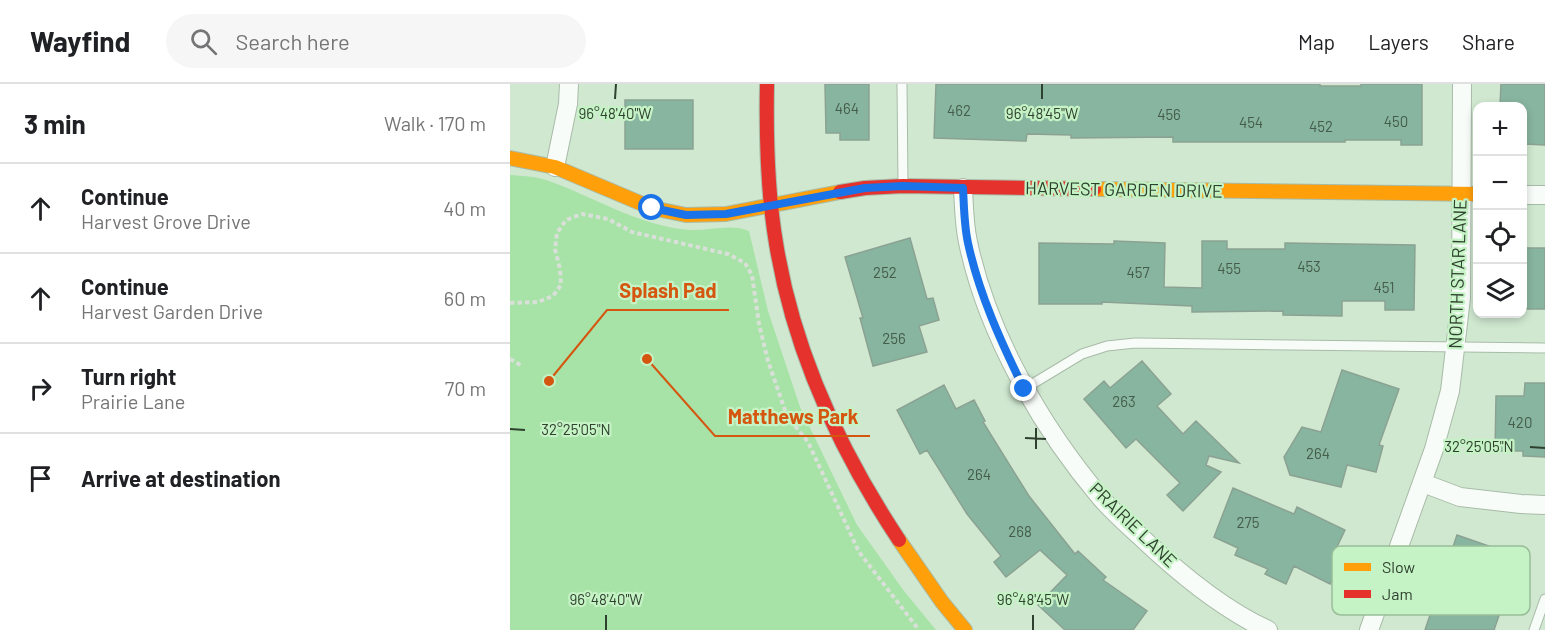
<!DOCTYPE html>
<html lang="en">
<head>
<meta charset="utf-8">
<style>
	body { margin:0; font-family:Barlow,sans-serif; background:#f6f6f6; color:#202124 }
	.controls { position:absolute; right:18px; top:18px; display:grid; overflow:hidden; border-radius:12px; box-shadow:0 3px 9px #0003 }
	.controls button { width:54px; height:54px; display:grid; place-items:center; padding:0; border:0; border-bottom:2px solid #e0e0e0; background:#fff; color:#202124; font:30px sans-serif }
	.stop { position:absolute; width:18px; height:18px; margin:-14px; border:4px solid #1a73e8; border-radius:50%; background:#fff }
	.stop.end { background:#1a73e8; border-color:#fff; box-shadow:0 2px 6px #0008 }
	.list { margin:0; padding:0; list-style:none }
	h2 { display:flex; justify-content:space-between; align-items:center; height:78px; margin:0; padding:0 24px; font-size:26px }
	h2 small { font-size:20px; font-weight:400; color:#757577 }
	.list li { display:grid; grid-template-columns:39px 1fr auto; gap:18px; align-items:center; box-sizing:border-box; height:90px; padding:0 24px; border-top:2px solid #e0e0e0 }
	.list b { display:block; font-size:22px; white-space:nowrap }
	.list p { margin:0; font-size:20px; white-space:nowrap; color:#757577 }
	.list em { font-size:20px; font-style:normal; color:#757577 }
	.icon { flex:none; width:33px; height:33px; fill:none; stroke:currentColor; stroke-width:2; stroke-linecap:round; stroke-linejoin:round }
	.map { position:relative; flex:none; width:1035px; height:546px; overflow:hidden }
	header { display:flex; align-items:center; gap:36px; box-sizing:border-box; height:84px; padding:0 30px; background:#fff; border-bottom:2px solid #e0e0e0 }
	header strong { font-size:28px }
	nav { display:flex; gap:33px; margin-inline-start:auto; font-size:21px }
	.search { width:420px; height:54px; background:#f6f6f6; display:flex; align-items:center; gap:15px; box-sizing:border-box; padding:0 21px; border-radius:33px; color:#757577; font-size:22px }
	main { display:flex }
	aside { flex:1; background:#fff }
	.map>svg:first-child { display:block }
	.green { fill:#a7e2a7 }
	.building { fill:#88b5a0; stroke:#8ba292; stroke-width:1.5 }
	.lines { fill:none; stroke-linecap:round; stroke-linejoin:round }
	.lane-casing { stroke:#a8bba8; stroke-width:11 }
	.street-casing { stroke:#a8bba8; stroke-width:20 }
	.slow-casing { stroke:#a8bba8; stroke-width:16 }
	.jam-casing { stroke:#a8bba8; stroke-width:16 }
	.path { stroke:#d8e0d8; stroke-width:4; stroke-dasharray:4.5 3; stroke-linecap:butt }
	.lane { stroke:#f8fcf8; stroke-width:9 }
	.street { stroke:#f8fcf8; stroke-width:18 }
	.slow { stroke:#ff9f0a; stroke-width:14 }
	.jam { stroke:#e5322d; stroke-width:14 }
	.route { stroke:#1a73e8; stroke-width:8 }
	.ticks { fill:none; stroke:#2e402e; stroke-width:2 }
	.labels { text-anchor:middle; stroke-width:4.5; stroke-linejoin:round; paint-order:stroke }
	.number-label { font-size:15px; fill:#445d4a }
	.street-label { font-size:18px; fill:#2e402e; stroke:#c6f3c5 }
	.key { fill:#c6f3c5; stroke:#98bd98; stroke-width:1.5 }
	.key-label { font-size:16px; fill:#2e402e }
	.ticks-label { font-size:15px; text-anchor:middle; fill:#2e402e; stroke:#c6f3c5; stroke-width:4.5; stroke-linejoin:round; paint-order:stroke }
	.leader { fill:none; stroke:#d5560f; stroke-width:2 }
	.callout-dot { fill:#d5560f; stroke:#c6f3c5; stroke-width:2 }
	.callout-label { font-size:20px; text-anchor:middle; font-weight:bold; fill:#d5560f; stroke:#c6f3c5; stroke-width:4.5; stroke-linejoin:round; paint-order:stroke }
</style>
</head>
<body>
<header>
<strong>Wayfind</strong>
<div class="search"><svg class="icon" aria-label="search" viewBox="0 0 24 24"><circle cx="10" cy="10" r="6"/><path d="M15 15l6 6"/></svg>Search here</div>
<nav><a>Map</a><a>Layers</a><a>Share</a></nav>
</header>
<main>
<aside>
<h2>3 min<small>Walk · 170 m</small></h2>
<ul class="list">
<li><svg class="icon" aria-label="ahead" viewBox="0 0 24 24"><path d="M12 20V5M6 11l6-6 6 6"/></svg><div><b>Continue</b><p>Harvest Grove Drive</p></div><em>40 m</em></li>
<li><svg class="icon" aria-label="ahead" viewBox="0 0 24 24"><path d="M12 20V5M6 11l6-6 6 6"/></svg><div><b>Continue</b><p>Harvest Garden Drive</p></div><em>60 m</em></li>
<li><svg class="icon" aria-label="right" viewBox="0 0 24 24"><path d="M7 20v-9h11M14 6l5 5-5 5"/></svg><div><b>Turn right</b><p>Prairie Lane</p></div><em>70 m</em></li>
<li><svg class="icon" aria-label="arrive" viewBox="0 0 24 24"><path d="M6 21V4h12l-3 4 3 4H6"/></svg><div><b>Arrive at destination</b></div></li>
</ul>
</aside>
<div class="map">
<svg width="1035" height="546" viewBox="0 0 1035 546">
	<rect width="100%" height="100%" fill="#d0e8d0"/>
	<path class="green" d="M0 91C12 92 25 92 36 96 85 113 128 142 180 146 199 147 221 139 239 147L258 227 290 323 347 441 394 507 426 546H0Z"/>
	<path class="building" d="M315 0H359V56H330V49H316Z
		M426 0H810V2H851V0H912V61H891V56H835V58H663V53L561 54V51L517 50 516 57 424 54Z
		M991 0H1035V61L1012 60V22H990Z
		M115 16H183V65H115Z
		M400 154 417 215 423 214 429 236 409 242 417 268 363 282 350 234H353L335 173Z
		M604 157 655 159 654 203 692 204V157H717V165H775V159L905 161 904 226H875V217H832V232L773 231V227L682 228V222L592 218V220H529V159L604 160Z
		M1012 164H1035V225H1012Z
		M632 277 661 310 647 322 673 350 686 337 729 379 699 372 696 381 711 388 673 427 657 411 670 399 626 355 616 364 574 315 594 297 600 304Z
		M832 286 889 305 869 361 873 362 866 388 837 381 831 403 780 391 774 373 792 343 811 348Z
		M1015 299H1035V373L1013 372V367H985L986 312H1014Z
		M434 301 446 325 464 316 475 337 473 338 519 412 565 470 568 467 596 493 593 496 637 527 623 546H555L528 521 557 491 530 466 496 493 484 478 491 472 457 430 417 366 410 370 387 326Z
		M723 404 784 430 787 423 835 446 823 471 831 476 820 500 784 482 776 500 755 490 758 485 725 471 728 464 704 453Z
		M947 451 1013 474 1006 495 1010 496 1000 522 993 520 984 546H915Z"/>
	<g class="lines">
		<g class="lane-casing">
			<path id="lane" d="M392 0 393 100
				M514 305 572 270 597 262 625 259 1035 264
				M1024 546 1035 515"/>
		</g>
		<g class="street-casing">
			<path id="street" d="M45 83 58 20 59 0
				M453 104C454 122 454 140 458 158 477 249 531 343 591 414 604 429 619 442 633 455 670 490 712 525 758 546
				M1012 111H1035
				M913 399 950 413 1011 420 1035 421
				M859 546 924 365 940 307 951 214 952 0"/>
		</g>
		<g class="slow-casing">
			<path id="slow" d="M0 74 45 83 142 124 176 131 216 130 330 108
				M584 105 968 110
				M389 456 432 518 455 546"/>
		</g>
		<g class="jam-casing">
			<path id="jam" d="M257 0C256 53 257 106 266 159 283 265 330 367 389 456
				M330 108 355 104 393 102 584 105"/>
		</g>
		<path class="path" d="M0 219 28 218 43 212 51 201 50 185 45 165 47 149 56 136 72 130 98 135 122 148 218 170 235 179 242 191 249 240 258 277 277 332 298 358 349 468 409 546
			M0 275 12 282"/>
		<use href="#lane" class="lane"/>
		<use href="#street" class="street"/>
		<use href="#slow" class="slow"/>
		<use href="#jam" class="jam"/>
	</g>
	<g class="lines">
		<path class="route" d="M142 124 176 131 216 130 355 104 393 102 453 104C454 122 454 141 458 159 469 210 491 258 514 305"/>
	</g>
	<path class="ticks" d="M105 15 106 0M532 15V0M0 345 15 346M515 354 536 355M1020 363 1035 364M526 365V344M96 546V531M523 546V531"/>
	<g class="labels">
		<g class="number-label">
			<text x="337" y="30">464</text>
			<text x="449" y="32">462</text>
			<text x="659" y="36">456</text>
			<text x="886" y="43">450</text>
			<text x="741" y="44">454</text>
			<text x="811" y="48">452</text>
			<text x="799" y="188">453</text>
			<text x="719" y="190">455</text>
			<text x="375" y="194">252</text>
			<text x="628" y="194">457</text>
			<text x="874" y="209">451</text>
			<text x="384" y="260">256</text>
			<text x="614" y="323">263</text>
			<text x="1010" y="344">420</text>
			<text x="808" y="375">264</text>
			<text x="469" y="396">264</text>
			<text x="738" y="444">275</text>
			<text x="510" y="453">268</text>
		</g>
		<g class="street-label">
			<text transform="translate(614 106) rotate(1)" y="6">HARVEST GARDEN DRIVE</text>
			<text transform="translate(948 190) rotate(-88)" y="6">NORTH STAR LANE</text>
			<text transform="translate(623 441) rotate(44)" y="6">PRAIRIE LANE</text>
		</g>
	</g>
	<rect x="822" y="462" width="198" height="69" rx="9" class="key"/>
	<rect x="834" y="479" width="27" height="8" fill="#ff9f0a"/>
	<rect x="834" y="506" width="27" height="8" fill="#e5322d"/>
	<g class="key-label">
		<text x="872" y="489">Slow</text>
		<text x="872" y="516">Jam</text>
	</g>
	<g class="ticks-label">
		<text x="105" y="35">96°48'40"W</text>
		<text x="532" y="35">96°48'45"W</text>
		<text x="66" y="351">32°25'05"N</text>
		<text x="969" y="368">32°25'05"N</text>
		<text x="96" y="521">96°48'40"W</text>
		<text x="523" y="521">96°48'45"W</text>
	</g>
	<path class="leader" d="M39 297L97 226H219M137 275L205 352H360"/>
	<g class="callout-dot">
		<circle cx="39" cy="297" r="6"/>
		<circle cx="137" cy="275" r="6"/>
	</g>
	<g class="callout-label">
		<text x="158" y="214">Splash Pad</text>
		<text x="283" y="340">Matthews Park</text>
	</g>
</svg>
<div class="controls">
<button>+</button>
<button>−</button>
<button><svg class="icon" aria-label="locate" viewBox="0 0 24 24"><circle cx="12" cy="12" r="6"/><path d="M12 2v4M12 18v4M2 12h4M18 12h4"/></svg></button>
<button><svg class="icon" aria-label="layers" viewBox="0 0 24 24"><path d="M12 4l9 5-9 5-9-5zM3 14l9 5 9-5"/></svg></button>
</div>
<div class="stop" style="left:142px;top:124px"></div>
<div class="stop end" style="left:514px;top:305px"></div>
</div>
</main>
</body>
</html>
